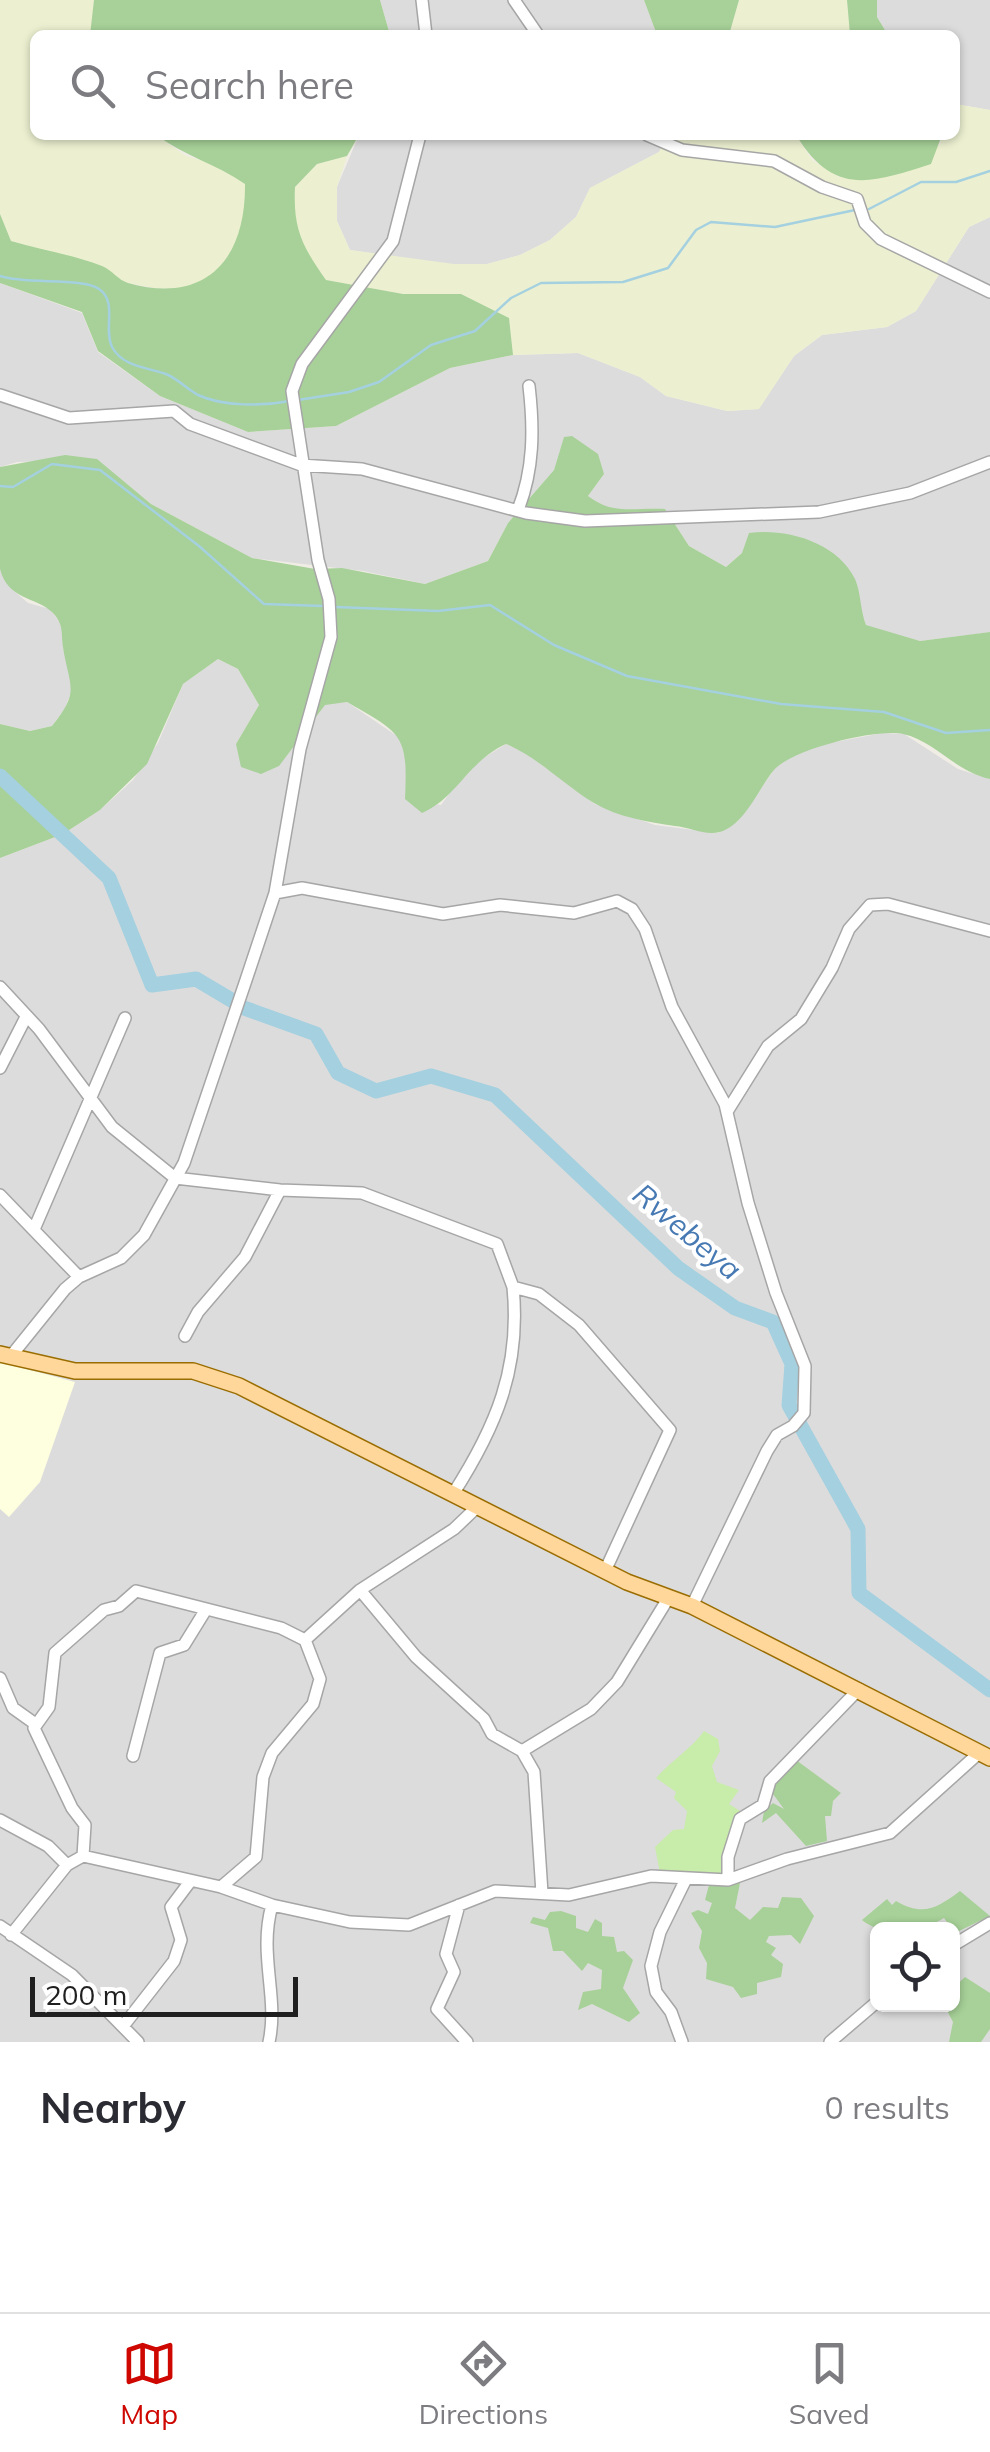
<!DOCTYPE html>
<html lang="en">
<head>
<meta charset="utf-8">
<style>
	body { margin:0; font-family:Mulish,sans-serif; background:#f2f2f3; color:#2b2b33 }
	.controls { position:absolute; right:30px; bottom:30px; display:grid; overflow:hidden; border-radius:15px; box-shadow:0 2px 8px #0004 }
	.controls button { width:90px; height:90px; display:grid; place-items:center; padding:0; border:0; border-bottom:2px solid #e1e1e2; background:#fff; color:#2b2b33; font:50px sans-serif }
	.scale { position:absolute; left:30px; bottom:25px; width:268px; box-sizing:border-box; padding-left:10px; border:5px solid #1f1f1f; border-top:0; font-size:28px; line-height:35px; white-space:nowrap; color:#1f1f1f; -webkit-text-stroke:8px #fff; paint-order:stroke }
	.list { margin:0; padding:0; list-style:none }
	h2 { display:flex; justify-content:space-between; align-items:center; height:130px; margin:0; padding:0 40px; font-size:42px }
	h2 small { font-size:32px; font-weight:400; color:#7c7c81 }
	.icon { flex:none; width:55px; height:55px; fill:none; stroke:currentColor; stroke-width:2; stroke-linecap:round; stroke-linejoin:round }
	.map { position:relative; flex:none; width:990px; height:2042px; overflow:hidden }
	.search { position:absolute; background:#fff; box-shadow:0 2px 8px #0004; left:30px; right:30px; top:30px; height:110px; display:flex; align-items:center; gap:25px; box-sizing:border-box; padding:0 35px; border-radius:15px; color:#7c7c81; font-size:38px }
	.sheet { height:270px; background:#fff }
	nav { display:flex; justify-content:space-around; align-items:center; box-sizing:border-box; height:140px; border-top:2px solid #e1e1e2; background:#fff; font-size:28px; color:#7c7c81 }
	nav a { display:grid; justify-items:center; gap:5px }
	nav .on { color:#ce0700 }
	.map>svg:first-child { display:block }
	.residential { fill:#dddcdc; fill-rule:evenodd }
	.education { fill:#feffdf }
	.farmland { fill:#ecf0d0 }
	.grass { fill:#c8eca9 }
	.forest { fill:#a7d198 }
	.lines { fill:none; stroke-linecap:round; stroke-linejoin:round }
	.stream { stroke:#a4d0e0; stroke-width:2.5 }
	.river { stroke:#a4d0e0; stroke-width:15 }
	.minor-casing { stroke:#a6a6a6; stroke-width:14 }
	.major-casing { stroke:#9a6d00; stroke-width:18 }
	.minor { stroke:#fff; stroke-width:11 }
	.major { stroke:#ffd79b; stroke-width:15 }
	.labels { text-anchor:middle; stroke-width:8; stroke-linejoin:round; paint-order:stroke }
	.water-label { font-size:30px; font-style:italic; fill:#4779b3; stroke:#fff }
</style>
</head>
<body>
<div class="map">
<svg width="990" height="2042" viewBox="0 0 990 2042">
	<rect width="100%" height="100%" fill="#f0ede5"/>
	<path class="residential" d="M380 0H644L657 35H390Z
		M877 0H990V110L955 104V35H888L877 17Z
		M359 135H668L659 152 590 188 576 217 550 240 520 255 487 264 454 265 350 250 337 221V187Z
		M990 217V632L984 633 920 641 886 634 866 625 858 604 857 583 742 553 726 567 689 546 665 509 623 512 603 508 588 496 604 474 564 438 554 470 508 523 488 561 425 584 363 571 252 558 151 504 97 460 17 462 0 467V283L82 313 98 352 160 396 248 432 336 426 450 368 513 355 578 353 640 377 666 396 727 411 758 409 794 356 822 335 887 327 916 311 969 227Z
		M0 569 12 589 28 603 50 609 64 628 72 689 65 709 52 726 30 731 0 724Z
		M218 659 238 669 259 705 236 744 299 742 325 704 347 702 400 738 409 756 405 799 441 805 469 767 506 744 526 753 595 804 655 825 718 833 737 822 776 767 797 752 818 745 883 733 904 734 958 769 990 779V2042H0V858L63 834 100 810 133 780 158 743 183 684ZM878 1930H952V2004H878Z"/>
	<path class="education" d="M0 1362 75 1382 40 1482 9 1517 0 1509Z"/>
	<path class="farmland" d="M0 0H94L90 35H35V135H156L186 156 218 165 245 184V217L234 247 216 273 187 289 154 288 124 282 104 267 11 241 0 214Z
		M739 0H847L850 35H729Z
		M955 104 990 110V217L969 227 916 311 887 327 822 335 794 356 759 409 727 411 666 396 640 377 578 353 513 355 509 318 461 294H403L326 280 306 252 293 220 295 187 317 164 347 156 337 187V221L350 250 454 264H487L520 255 550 240 576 217 590 188 659 152 668 135H796L812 160 839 177 940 145 942 135H955Z"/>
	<path class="grass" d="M704 1731 718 1739 720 1751 712 1766 717 1782 739 1790 729 1804 740 1811 724 1873H660L655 1847 673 1830 684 1829 687 1811 674 1798 676 1792 656 1778C672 1760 691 1749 704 1731Z"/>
	<path class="forest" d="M94 0H380L390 35H90Z
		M644 0H739L729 35H657Z
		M847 0H877V17L888 35H850Z
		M156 135H359L347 156 317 164 295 187C293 229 302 246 326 280L403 294H461L509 318 513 355 450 368 336 426 248 432 160 396 98 351 82 312 0 283V214L11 241C41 250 74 255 102 266 112 270 118 280 128 283 206 305 246 259 245 184 216 164 185 156 156 135Z
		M796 135H942L931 164C871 183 834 197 796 135Z
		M572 436 598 454 604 474 588 496C614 516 634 507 665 509L689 546 726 567 742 553 749 533C786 528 837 542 855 579 861 592 860 610 866 625L920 641 990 632V779C954 771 935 741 903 734 877 728 792 749 774 770 758 789 745 825 720 832 705 836 689 827 675 826 649 822 617 817 594 803 564 785 539 758 506 744 467 762 458 797 422 813L405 799C408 735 403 734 347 702L325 705 279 766 261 774 241 767 236 744 259 705 238 669 218 659 183 684 147 764 100 810 63 834 0 858V724L30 731 52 726C81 690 69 687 63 647 61 632 64 624 52 612 36 597 8 600 0 569 0 544 0 495 0 467L65 455 97 459 151 504 252 558 315 569 342 568 425 584 488 561 508 523 554 470 564 437Z
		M796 1760 841 1793 833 1801 831 1816H825L827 1841 806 1846 776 1813 762 1823 764 1811 773 1803 784 1809 770 1790Z
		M740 1883 735 1908 750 1920 763 1907 778 1908 782 1897 801 1898 814 1916 800 1944 791 1935 769 1936 766 1942 776 1948 771 1955 783 1964 781 1977 757 1983V1994L741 1998 733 1987 706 1979 707 1963 699 1948 702 1931 691 1913 698 1910 708 1914 712 1903 705 1900 709 1885Z
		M960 1891 990 1916 955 1933 944 1918C922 1932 883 1938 862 1920L887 1899 892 1905 896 1901C923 1917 937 1908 960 1891Z
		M561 1911 576 1916V1928L588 1932 595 1919 602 1923V1936L614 1937 617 1952 624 1951 633 1960 623 1988 640 2013 629 2022 592 2004 578 2010 583 1992 601 1989 602 1970 588 1963 582 1971 563 1951H553L548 1928 530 1923 533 1917 545 1920 550 1912Z
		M965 1977 990 1993V2029L981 2042H949L953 2022 944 2005 952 2004 953 1988Z"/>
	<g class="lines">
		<path class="stream" d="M869 209 921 182H956L990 171
			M0 276C25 285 83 277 99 289 118 302 103 328 112 347 123 367 146 367 166 374 178 379 187 389 198 395 224 407 263 406 290 401
			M298 400 349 392 379 382 431 345 475 331 511 298 541 283 623 282 668 268 696 230 711 222 775 227 855 210
			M0 486 13 487 52 464 100 470 199 546 264 604 323 606
			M336 607 438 611 490 605 554 645 627 676 781 704 884 712 946 733 990 730"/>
		<path class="river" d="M0 776 109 878 152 985 196 979 233 1001
			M244 1008 316 1034 338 1073 376 1091 431 1076 495 1095 678 1268 735 1308 773 1322 792 1364 789 1405 858 1529 859 1593 990 1690"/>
		<g class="minor-casing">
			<path id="minor" d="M422 0 426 35
				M514 0 538 35
				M647 135 682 150 774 161 822 187 857 199 865 223 881 239 990 292
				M0 395 69 418 174 411 190 424 301 465 362 469 526 513 585 521 819 512 910 493 990 462
				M518 510C534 469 534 429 529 386
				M275 893 302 888 443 914 500 905 574 913 617 901 632 909 645 929 672 1007 725 1104 748 1203 776 1293 805 1366 804 1413 793 1426 777 1435 767 1451 692 1606
				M0 987 39 1029 112 1127 175 1178 280 1190 362 1193 497 1244 513 1287 539 1294 579 1325 670 1430 605 1571
				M0 1068 26 1017
				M728 1110 768 1046 801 1019 832 968 849 929 870 905 888 904 990 931
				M0 1195 79 1277
				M35 1227 125 1018
				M185 1336 198 1312 245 1257 280 1190
				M11 1356 65 1289 79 1277 121 1258 144 1235 184 1163 246 980 275 893 300 749 331 637 329 599 318 560 292 391 302 364 393 241 420 135
				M453 1494C496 1427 521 1368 513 1287
				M360 1590 416 1657 484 1719 492 1734 522 1751 534 1772 542 1893
				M0 1678 13 1708 34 1723
				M522 1751 591 1709 617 1682 669 1597
				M133 1756 160 1653 184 1645 205 1611
				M0 1820 48 1846 67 1865
				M83 1856 85 1825 72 1808 34 1728 49 1707 55 1653 104 1610 119 1606 136 1591 281 1628 305 1640
				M728 1880V1857L740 1819 763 1805 770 1781 859 1689
				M221 1887 272 1905 350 1922 409 1925 495 1891 569 1895 651 1876 728 1880 787 1859 890 1833 979 1753
				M459 1905 446 1954 454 1972 437 2009 467 2042
				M0 1926 72 1975 138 2042
				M11 1935 67 1865 83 1856 221 1887 256 1857 263 1777 272 1753 313 1704 320 1679 305 1640 360 1590 454 1529 477 1507
				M952 1946 990 1923
				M124 2025 174 1961 181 1940 171 1907 189 1883
				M269 2042C279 1997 258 1955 272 1905
				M682 2042 671 2012 656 1992 651 1966 660 1932 686 1879
				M830 2042 878 2001"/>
		</g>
		<g class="major-casing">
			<path id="major" d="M0 1354 75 1371H193L239 1386 627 1582 692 1606 990 1758"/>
		</g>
		<use href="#minor" class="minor"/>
		<use href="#major" class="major"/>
	</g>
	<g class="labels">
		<g class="water-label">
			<text transform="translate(687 1232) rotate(40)" y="10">Rwebeya</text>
		</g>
	</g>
</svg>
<div class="controls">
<button><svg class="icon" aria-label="locate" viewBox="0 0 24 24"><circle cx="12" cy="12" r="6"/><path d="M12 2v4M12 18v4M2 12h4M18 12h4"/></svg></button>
</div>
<div class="scale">200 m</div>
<div class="search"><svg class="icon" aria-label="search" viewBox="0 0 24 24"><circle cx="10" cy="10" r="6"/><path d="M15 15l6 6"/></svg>Search here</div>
</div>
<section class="sheet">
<h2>Nearby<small>0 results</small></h2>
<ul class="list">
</ul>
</section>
<nav>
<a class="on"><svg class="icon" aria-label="map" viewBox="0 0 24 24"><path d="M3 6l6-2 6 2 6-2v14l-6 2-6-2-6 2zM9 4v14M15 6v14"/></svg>Map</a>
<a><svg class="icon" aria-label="directions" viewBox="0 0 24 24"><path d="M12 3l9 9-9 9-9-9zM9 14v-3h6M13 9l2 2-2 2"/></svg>Directions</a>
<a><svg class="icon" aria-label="saved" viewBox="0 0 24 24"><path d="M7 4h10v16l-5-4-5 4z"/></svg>Saved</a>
</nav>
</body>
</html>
